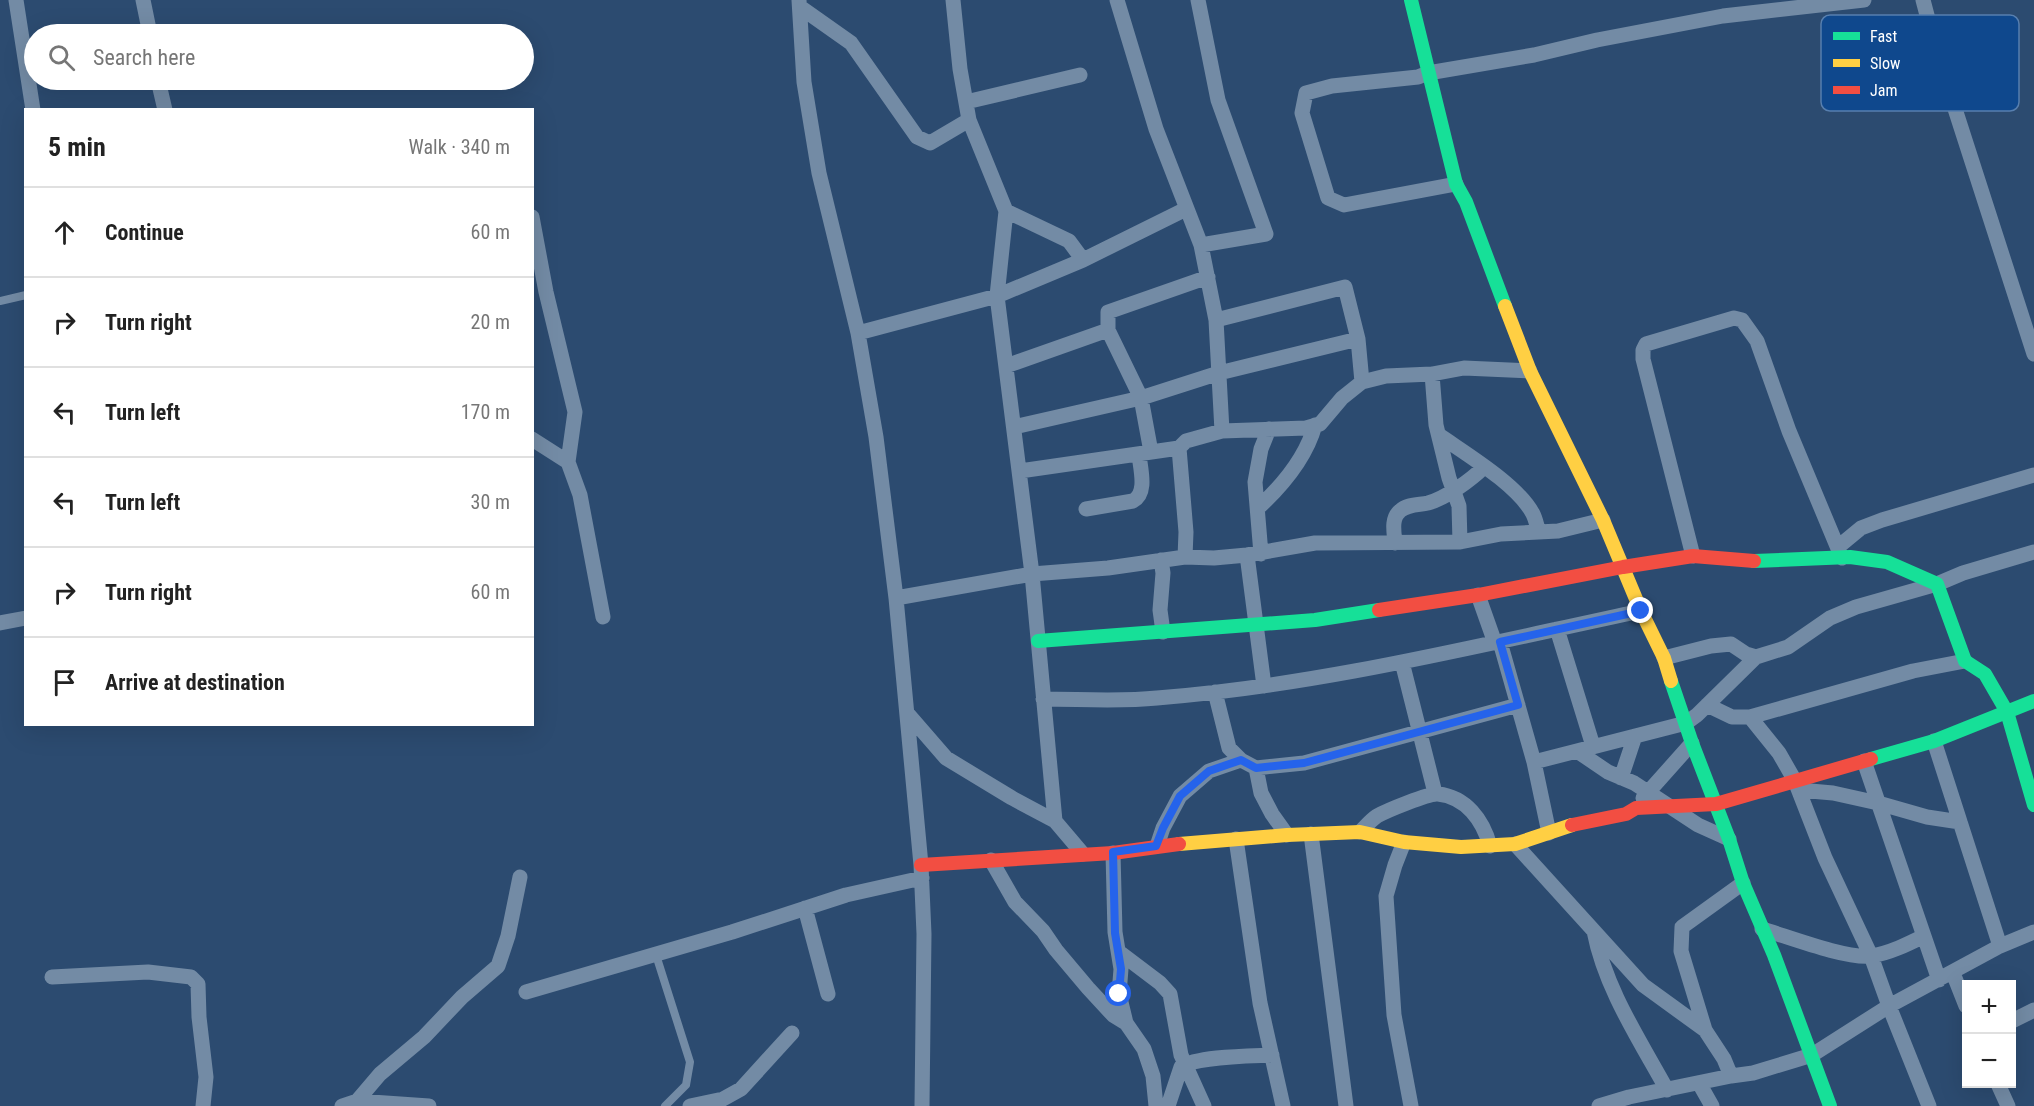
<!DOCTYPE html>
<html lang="en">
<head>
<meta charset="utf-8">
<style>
	body { margin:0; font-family:"Roboto Condensed",sans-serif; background:#f2f2f2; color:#222 }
	.controls { position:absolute; right:18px; bottom:18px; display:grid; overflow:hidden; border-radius:0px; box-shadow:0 6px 24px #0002 }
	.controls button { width:54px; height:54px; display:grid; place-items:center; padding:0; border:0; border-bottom:2px solid #e0e0e0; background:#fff; color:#222; font:30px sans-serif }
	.stop { position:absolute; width:18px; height:18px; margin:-14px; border:4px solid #2563eb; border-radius:50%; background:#fff }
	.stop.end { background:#2563eb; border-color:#fff; box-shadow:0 2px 6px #0008 }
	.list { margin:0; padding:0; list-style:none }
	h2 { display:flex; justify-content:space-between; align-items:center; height:78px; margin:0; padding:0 24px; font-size:26px }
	h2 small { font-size:20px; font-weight:400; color:#767676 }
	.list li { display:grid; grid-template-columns:39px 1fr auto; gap:18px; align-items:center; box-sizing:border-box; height:90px; padding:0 24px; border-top:2px solid #e0e0e0 }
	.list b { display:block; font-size:22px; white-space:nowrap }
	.list em { font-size:20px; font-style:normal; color:#767676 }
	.icon { flex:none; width:33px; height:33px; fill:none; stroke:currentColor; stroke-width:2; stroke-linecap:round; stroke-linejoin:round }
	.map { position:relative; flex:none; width:2034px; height:1106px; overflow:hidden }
	.search { position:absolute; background:#fff; box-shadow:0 6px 24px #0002; left:24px; top:24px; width:510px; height:66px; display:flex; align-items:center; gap:15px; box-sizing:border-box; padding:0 21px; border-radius:33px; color:#767676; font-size:22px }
	.panel { position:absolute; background:#fff; box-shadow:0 6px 24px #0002; left:24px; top:108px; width:510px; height:618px; border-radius:0px }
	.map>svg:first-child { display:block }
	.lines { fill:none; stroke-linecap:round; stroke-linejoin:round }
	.lane { stroke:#738ba5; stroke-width:8 }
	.street { stroke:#738ba5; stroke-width:15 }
	.fast { stroke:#16e098; stroke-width:14 }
	.slow { stroke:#ffcf43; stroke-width:14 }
	.jam { stroke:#f24e42; stroke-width:14 }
	.route { stroke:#2563eb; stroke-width:8 }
	.key { fill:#0f488d; stroke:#577faf; stroke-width:1.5 }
	.key-label { font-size:16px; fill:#fff }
</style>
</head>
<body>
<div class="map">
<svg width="2034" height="1106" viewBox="0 0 2034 1106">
	<rect width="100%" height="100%" fill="#2c4b70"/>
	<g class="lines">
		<path class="lane" d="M0 301 26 295
			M656 955 690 1062 686 1085 665 1106"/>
		<path class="street" d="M16 0 33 110
			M143 0 150 34
			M799 0 804 82 819 173 858 333 876 437 896 598 921 865 924 934 922 1106
			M953 0 960 69 969 120 1006 211 997 296 1032 574 1055 821 1083 854
			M1117 0 1156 129 1201 245 1216 320 1222 431
			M1198 0 1218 100 1266 234 1201 245
			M1923 0 1937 53 2034 354
			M800 7 851 43 917 137 930 143 969 120
			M158 80 165 110
			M966 102 1080 75
			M1456 184 1344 205 1328 198 1302 113 1306 93 1332 86 1418 77 1428 73 1534 55 1597 40 1723 16 1864 0
			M1006 211 1069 241 1083 260
			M532 217 546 292 575 412 568 462
			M1216 320 1345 287 1358 339
			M1108 330V312L1208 277
			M858 333 997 296 1083 260 1186 209
			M1006 366 1108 330 1141 398 1219 373 1358 339 1362 382
			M1432 374 1436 425 1449 478 1459 506 1460 542
			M1014 427 1141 398 1151 452
			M1439 435C1466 454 1518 485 1533 514 1536 520 1537 527 1539 532
			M532 439 568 462 580 495 603 617
			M1020 471 1179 448
			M1258 508C1283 485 1306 458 1315 425
			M1086 509 1133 501C1148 493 1140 468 1139 454
			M1395 543C1394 532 1391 518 1400 511 1407 504 1419 505 1428 503 1446 498 1471 480 1484 467
			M1838 547 1861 528 1882 520 2034 475
			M1261 554 1255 482 1261 449 1269 429
			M1247 555 1264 686
			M1693 556 1643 359V350L1646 344 1734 318 1742 320 1757 341 1789 431 1842 558
			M1185 557 1186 532 1179 448 1186 441 1222 431 1306 428 1320 424 1342 398 1362 382 1386 376 1432 374 1464 368 1530 371
			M1161 560 1163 573 1160 610 1163 632
			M1478 595 1495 643
			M896 598 1032 574 1108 568 1185 557 1214 558 1247 555 1315 543 1460 542 1501 534 1558 531 1603 520
			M0 623 26 618
			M1557 629 1593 746
			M1500 642 1534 762 1549 833
			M1664 658 1711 646 1731 644 1746 654 1756 657 1788 647 1830 618 1856 607 1937 584 1963 573 2034 552
			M1402 662 1435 793
			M1215 692 1229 748 1241 760 1256 768 1304 763 1518 705
			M1043 699C1080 699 1119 702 1157 698 1321 685 1480 645 1641 611
			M1707 705 1732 717H1750L1913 671 1965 661
			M907 713 946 758 1012 798 1055 821
			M1750 717 1779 753 1795 781 1825 858 1871 956 1889 1006 1929 1106
			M1934 741 2000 946
			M1577 751 1608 772 1634 783 1698 825 1729 839
			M1864 761 1939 980
			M1534 762 1686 723 1697 715 1756 657
			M1256 768 1261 793 1272 814 1287 835
			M1621 778 1635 736
			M1799 790 1833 793 1878 803 1927 817 1960 822
			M1643 798 1692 743
			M1360 832C1365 827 1371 820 1377 816 1386 811 1429 793 1438 794 1466 797 1483 820 1490 846
			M1311 834 1346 1106
			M1236 839 1260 1003 1283 1106
			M1404 842 1395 865 1386 896 1394 1015 1411 1106
			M1515 844 1643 985 1705 1030 1724 1059 1731 1076 1753 1073 1812 1055 1889 1006 2000 946 2034 932
			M1157 846 1163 828 1180 796 1209 771 1241 760
			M1113 853 1115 932 1121 969 1119 994 1126 1023 1144 1049 1153 1076 1156 1106
			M991 860 1015 902 1043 931 1056 950 1088 988 1113 1015 1126 1023
			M805 908 828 994
			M1762 929C1789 937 1846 959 1871 956 1890 953 1908 944 1924 936
			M1594 931C1605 988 1639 1039 1667 1090
			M1119 952 1160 983 1170 994 1181 1055 1204 1106
			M1953 973 1966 1006
			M52 977 148 972 191 977 198 984 199 1017 206 1077 203 1106
			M526 992 732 932 846 895 922 878
			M2012 1021 2034 1010
			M1705 1030 1681 951 1682 927 1743 883
			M1699 1083 1712 1106
			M1998 1084 2008 1106
			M357 1101 380 1074 424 1037 462 997 498 966 508 936 520 877
			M342 1106 357 1101 429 1106
			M690 1106 723 1099 741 1089 792 1033
			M1168 1106 1181 1067C1197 1056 1251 1056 1272 1055
			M1599 1106 1629 1097 1731 1076"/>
		<path class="fast" d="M1411 0 1456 184 1466 202 1505 306
			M1754 561 1850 557 1887 562 1937 584 1965 661 1985 674 2007 712 2034 805
			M1038 641 1315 620 1379 610
			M1671 681 1692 743 1729 839 1743 883 1774 955 1830 1106
			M1871 759 1934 741 2034 701"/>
		<path class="slow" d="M1505 306 1530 371 1603 520 1641 611 1664 658 1671 681
			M1179 844 1287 835 1360 832 1404 842 1461 847 1515 844 1572 825"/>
		<path class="jam" d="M1379 610 1478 595 1623 567 1693 556 1754 561
			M1572 825 1626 814 1636 808 1716 804 1871 759
			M921 865 1113 853 1179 844"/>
	</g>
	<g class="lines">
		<path class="route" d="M1119 994 1121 969 1115 933 1113 852 1156 846 1163 828 1180 796 1209 771 1241 760 1256 768 1304 763 1518 705 1500 642 1641 611"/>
	</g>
	<rect x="1821" y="15" width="198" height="96" rx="9" class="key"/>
	<rect x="1833" y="32" width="27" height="8" fill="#16e098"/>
	<rect x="1833" y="59" width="27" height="8" fill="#ffcf43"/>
	<rect x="1833" y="86" width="27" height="8" fill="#f24e42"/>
	<g class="key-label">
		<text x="1870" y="42">Fast</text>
		<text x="1870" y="69">Slow</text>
		<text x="1870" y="96">Jam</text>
	</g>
</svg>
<div class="controls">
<button>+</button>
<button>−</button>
</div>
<div class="stop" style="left:1119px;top:994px"></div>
<div class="stop end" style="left:1641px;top:611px"></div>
<div class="search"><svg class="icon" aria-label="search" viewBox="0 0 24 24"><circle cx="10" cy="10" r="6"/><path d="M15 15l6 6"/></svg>Search here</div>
<section class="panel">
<h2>5 min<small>Walk · 340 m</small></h2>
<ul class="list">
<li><svg class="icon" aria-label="ahead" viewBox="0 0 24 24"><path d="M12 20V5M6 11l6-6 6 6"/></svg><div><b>Continue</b></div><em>60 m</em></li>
<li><svg class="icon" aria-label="right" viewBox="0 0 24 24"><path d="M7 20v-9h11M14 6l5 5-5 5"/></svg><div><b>Turn right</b></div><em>20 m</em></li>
<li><svg class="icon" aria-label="left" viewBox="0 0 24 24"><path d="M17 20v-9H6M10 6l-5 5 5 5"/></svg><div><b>Turn left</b></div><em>170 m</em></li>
<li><svg class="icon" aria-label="left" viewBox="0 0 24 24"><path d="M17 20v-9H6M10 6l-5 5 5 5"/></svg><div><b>Turn left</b></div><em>30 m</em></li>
<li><svg class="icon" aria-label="right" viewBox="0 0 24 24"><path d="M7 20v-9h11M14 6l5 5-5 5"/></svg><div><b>Turn right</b></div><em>60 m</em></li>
<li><svg class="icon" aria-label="arrive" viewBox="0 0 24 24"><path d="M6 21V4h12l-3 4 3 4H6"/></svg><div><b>Arrive at destination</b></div></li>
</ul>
</section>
</div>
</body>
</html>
